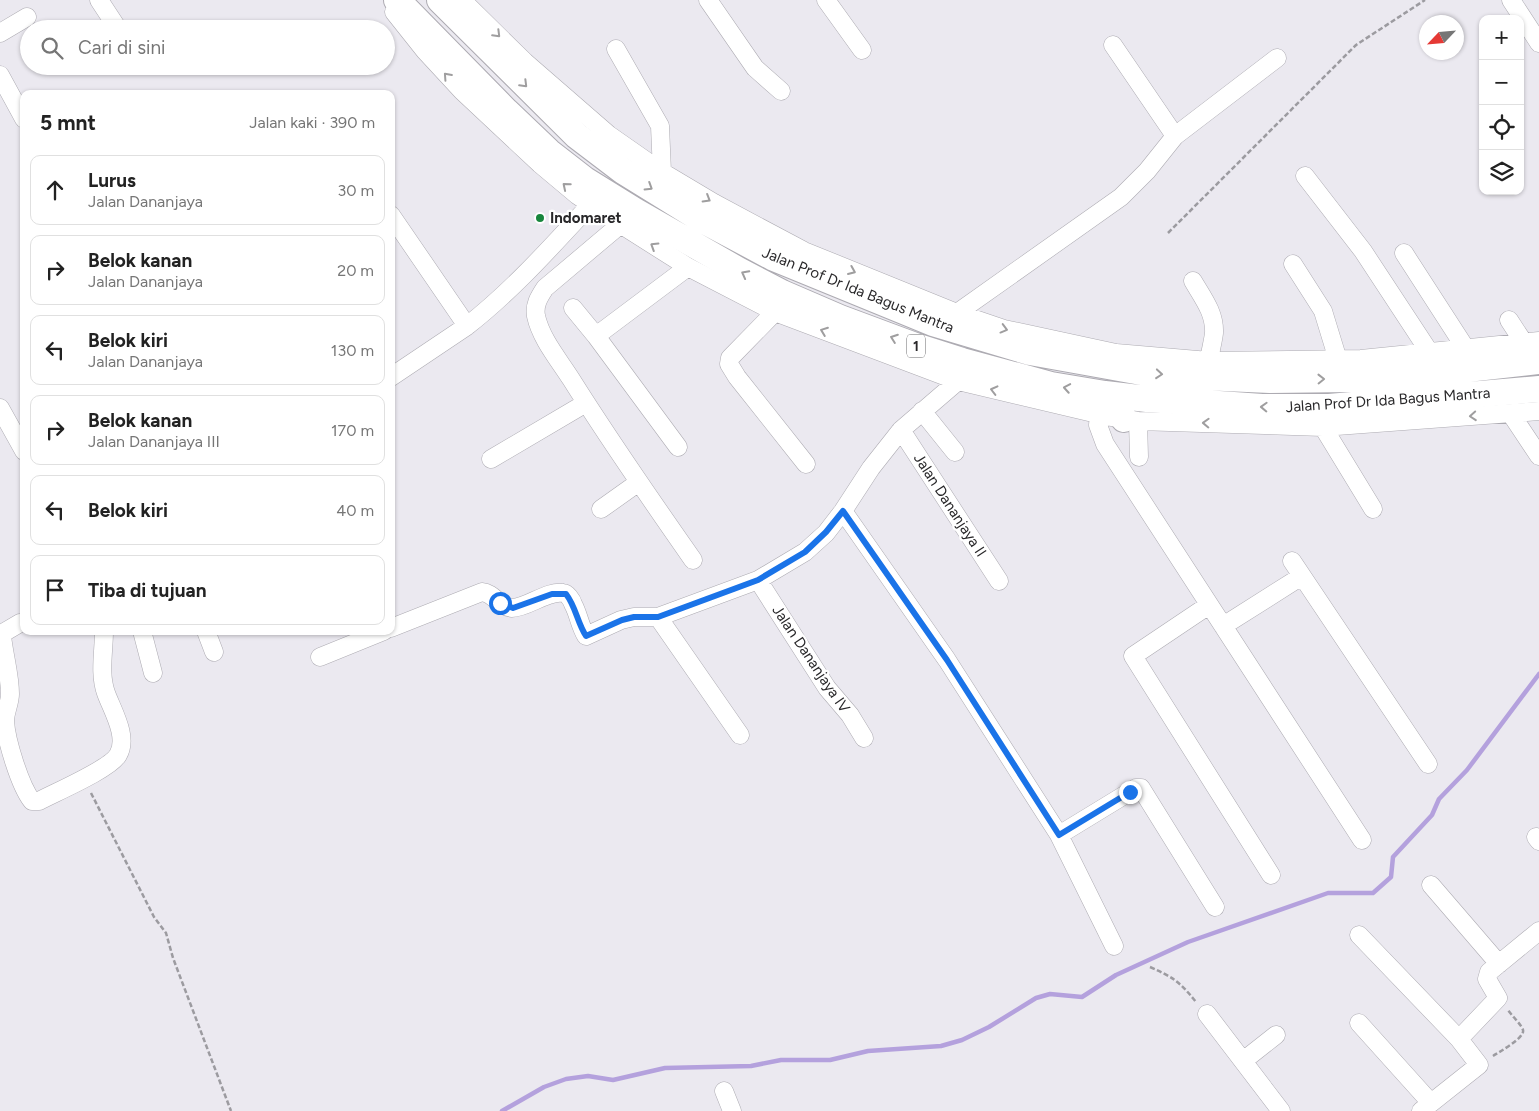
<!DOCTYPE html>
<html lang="id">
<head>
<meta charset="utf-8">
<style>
	body { margin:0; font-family:Figtree,sans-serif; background:#f6f6f6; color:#222 }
	.controls { position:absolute; right:15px; top:15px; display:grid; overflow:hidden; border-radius:10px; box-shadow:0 1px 4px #0004 }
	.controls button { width:45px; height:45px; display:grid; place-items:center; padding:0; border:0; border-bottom:1px solid #e0e0e0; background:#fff; color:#222; font:25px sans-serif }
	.compass { position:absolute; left:1419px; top:15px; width:45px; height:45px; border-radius:50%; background:#fff; box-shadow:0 1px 4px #0004; rotate:244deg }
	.stop { position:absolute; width:15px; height:15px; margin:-11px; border:4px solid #1a73e8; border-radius:50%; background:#fff }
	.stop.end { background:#1a73e8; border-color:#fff; box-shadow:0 1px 5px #0008 }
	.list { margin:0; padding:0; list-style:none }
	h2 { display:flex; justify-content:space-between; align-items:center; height:65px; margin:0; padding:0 20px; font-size:21px }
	h2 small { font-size:16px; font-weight:400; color:#767676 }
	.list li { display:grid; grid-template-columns:32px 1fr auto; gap:15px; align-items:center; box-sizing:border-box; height:70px; margin:0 10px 10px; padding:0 10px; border:1px solid #e0e0e0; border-radius:10px }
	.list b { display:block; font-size:19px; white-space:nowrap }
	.list p { margin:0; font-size:16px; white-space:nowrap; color:#767676 }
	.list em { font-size:16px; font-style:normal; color:#767676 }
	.icon { flex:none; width:28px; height:28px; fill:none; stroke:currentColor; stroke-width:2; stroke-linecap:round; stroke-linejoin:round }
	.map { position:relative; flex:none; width:1539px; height:1111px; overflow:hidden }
	.search { position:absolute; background:#fff; box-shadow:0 1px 4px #0004; left:20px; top:20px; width:375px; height:55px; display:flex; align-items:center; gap:12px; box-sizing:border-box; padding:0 18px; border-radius:28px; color:#767676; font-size:19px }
	.panel { position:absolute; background:#fff; box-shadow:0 1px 4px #0004; left:20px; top:90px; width:375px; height:545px; border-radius:10px }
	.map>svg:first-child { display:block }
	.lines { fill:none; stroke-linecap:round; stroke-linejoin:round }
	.stream { stroke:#b4a1dd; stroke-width:4.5 }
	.minor-casing { stroke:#adabb2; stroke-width:19 }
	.highway-casing { stroke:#adabb2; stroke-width:28 }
	.path { stroke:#9c9ba0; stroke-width:2.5; stroke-dasharray:5 2.5; stroke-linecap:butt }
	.minor { stroke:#fff; stroke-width:18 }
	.highway { stroke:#fff; stroke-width:26 }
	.oneway { stroke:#9f9e9f }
	.route { stroke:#1a73e8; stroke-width:6 }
	.poi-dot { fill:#18863d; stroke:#fff; stroke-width:2 }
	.labels { text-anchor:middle; stroke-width:4.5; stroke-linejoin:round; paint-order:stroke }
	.shield { fill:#fff; stroke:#69686a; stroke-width:1 }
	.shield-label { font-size:14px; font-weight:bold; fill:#29282a }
	.poi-label { font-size:15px; font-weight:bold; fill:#29282a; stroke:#fff; text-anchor:start }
	.street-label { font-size:15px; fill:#29282a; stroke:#fff }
</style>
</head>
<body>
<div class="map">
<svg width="1539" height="1111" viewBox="0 0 1539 1111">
	<rect width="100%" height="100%" fill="#ebe9f0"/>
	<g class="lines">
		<path class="stream" d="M502 1111 544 1087 566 1079 588 1076 613 1080 665 1068 751 1066 781 1060H830L868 1051 941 1046 962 1040 989 1027 1036 998 1050 994 1082 997 1116 975 1188 942 1328 893H1373L1391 877 1393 857 1432 815 1439 799 1467 770 1539 674"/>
		<g class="minor-casing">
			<path id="minor" d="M99 0 118 29
				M462 0 525 62 609 135 662 172 714 203 804 251 957 313 1004 329 1116 353 1209 361 1361 359 1539 341
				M708 0 755 68 781 91
				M826 0 862 50
				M1511 0 1539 43
				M394 12 425 51 462 91 540 164 577 195 620 224 688 267 775 312 958 381 1106 416 1138 421 1323 427 1539 411
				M0 33 27 17
				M1113 45 1175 136
				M616 49 660 126 662 172
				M0 75 24 119
				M1305 176 1363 251 1430 353
				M391 215 467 326 391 377
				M628 218 545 288C539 297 534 305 536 316 541 339 559 360 571 379 610 441 651 500 693 560
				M1404 253 1466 349
				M1293 264 1323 311 1338 360
				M1193 281C1203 298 1215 313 1214 333 1213 342 1210 352 1209 361
				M573 308 596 336 678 447
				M775 312 730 358 729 364 737 377 806 464
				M957 313 1121 197 1147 171 1175 136 1277 58
				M1509 320 1524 343
				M467 326C513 290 551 247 591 204
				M596 336 688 267
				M0 408 24 451
				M922 411 955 452
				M1099 414 1098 425 1105 444 1362 840
				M1511 414 1539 456
				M1138 421 1139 457
				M1323 427 1373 509
				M901 430 999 581
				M491 459 586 403
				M601 509 639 482
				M843 511 947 660 1059 835 1114 946
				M1292 561 1428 764
				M758 580 827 688 850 715 864 738
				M1209 605 1133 656 1271 875
				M658 617 740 735
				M20 623 3 633 2 636C4 655 10 675 10 694 10 703 5 712 5 721 6 740 20 786 32 801H39C56 792 110 769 118 755 129 737 112 710 106 693 99 674 104 651 104 631
				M1223 626 1302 576
				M391 628 482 592C494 593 499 607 512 608 527 608 548 590 563 593 567 593 572 600 573 604 579 615 579 624 586 636L621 620 634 617H658L758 580 805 552 826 533 843 511 871 468 901 430 958 381
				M142 631 153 673
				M206 631 214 652
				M320 657 384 631
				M1059 835 1136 788H1141L1215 907
				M1536 837 1539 841
				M1431 885 1499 964
				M1359 935 1459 1039 1479 1065 1421 1111
				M1207 1014 1281 1111
				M1359 1023 1431 1103
				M1459 1039 1498 998 1487 979 1489 972 1539 931
				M1243 1061 1276 1035
				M724 1091 732 1111"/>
		</g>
		<g class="highway-casing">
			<path id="highway" d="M397 0 506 111 549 152 585 180 635 211 738 270 782 293 840 318 918 347 962 361 1051 385 1105 394 1147 399 1262 407H1329L1539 389
				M440 0 577 136 623 171 699 218 774 258 933 323 1030 352 1158 375 1270 380 1351 379 1458 370 1539 361
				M1105 394 1124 419"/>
		</g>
		<path class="path" d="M1168 233 1356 45 1425 0
			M91 793 154 917 166 933 173 958 231 1111
			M1150 967C1173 977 1180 982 1196 1002
			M1493 1056C1499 1052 1525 1038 1523 1030 1521 1024 1512 1016 1508 1010"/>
		<use href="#minor" class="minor"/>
		<use href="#highway" class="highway"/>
	</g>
	<defs><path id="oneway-chevron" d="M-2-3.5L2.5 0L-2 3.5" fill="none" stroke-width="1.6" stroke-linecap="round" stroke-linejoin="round" transform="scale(1.25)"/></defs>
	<g class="oneway">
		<use href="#oneway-chevron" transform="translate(497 34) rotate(45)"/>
		<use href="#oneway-chevron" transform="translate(447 76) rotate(-132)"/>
		<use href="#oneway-chevron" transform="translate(524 84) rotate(45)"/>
		<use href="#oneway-chevron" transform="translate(566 186) rotate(-140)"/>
		<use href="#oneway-chevron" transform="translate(649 187) rotate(32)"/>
		<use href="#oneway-chevron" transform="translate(707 199) rotate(31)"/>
		<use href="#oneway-chevron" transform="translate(654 246) rotate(-148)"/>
		<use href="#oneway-chevron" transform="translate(852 271) rotate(23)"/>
		<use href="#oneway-chevron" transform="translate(745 274) rotate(-152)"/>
		<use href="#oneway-chevron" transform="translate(1004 329) rotate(15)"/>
		<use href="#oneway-chevron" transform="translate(824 331) rotate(-159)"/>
		<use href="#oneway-chevron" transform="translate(894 338) rotate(-160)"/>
		<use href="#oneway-chevron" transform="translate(1159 374) rotate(5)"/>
		<use href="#oneway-chevron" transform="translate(1321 379) rotate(-1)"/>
		<use href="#oneway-chevron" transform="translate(1067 388) rotate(-170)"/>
		<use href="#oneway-chevron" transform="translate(994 390) rotate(-166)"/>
		<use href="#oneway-chevron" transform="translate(1264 407) rotate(-178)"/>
		<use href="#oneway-chevron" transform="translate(1473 416) rotate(176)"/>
		<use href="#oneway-chevron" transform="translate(1206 423) rotate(-178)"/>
	</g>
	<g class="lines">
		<path class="route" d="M500 603 513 608 552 594H566C576 607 577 622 586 636L622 620 634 617H658L758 580 805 552 826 532 843 511 947 660 1059 835 1130 792"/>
	</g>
	<circle class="poi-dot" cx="540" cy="218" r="5"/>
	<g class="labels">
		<rect class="shield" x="907" y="334.5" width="18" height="23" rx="4"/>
		<g class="shield-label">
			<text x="916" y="351">1</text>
		</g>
		<g class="poi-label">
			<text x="550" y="223">Indomaret</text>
		</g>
		<g class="street-label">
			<text transform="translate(858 290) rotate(22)" y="5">Jalan Prof Dr Ida Bagus Mantra</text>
			<text transform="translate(1388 400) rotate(-4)" y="5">Jalan Prof Dr Ida Bagus Mantra</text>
			<text transform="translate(950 505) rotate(57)" y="5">Jalan Dananjaya II</text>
			<text transform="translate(811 659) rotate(56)" y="5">Jalan Dananjaya IV</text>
		</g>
	</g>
</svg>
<div class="controls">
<button>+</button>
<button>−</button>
<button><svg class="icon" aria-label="locate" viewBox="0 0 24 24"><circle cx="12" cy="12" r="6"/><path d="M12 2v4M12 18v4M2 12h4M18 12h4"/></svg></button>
<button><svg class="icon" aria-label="layers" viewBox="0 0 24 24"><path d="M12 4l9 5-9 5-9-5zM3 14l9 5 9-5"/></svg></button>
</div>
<svg class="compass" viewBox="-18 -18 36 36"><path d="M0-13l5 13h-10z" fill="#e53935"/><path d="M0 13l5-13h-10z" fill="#767676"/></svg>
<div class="stop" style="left:500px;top:603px"></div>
<div class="stop end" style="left:1130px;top:792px"></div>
<div class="search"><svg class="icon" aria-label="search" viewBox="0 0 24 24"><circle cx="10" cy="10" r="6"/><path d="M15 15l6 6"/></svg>Cari di sini</div>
<section class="panel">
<h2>5 mnt<small>Jalan kaki · 390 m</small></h2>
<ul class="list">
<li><svg class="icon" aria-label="ahead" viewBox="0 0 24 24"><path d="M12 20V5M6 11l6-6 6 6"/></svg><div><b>Lurus</b><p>Jalan Dananjaya</p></div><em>30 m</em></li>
<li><svg class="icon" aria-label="right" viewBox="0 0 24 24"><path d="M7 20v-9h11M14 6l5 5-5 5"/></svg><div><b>Belok kanan</b><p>Jalan Dananjaya</p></div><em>20 m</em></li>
<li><svg class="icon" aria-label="left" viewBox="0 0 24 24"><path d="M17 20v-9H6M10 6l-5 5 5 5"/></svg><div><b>Belok kiri</b><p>Jalan Dananjaya</p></div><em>130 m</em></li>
<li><svg class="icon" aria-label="right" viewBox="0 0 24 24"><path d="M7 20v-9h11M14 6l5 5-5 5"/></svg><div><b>Belok kanan</b><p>Jalan Dananjaya III</p></div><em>170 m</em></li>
<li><svg class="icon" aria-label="left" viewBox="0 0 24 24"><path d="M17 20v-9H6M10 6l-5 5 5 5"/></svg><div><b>Belok kiri</b></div><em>40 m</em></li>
<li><svg class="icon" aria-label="arrive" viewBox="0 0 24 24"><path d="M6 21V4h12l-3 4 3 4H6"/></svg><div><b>Tiba di tujuan</b></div></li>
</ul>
</section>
</div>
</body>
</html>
